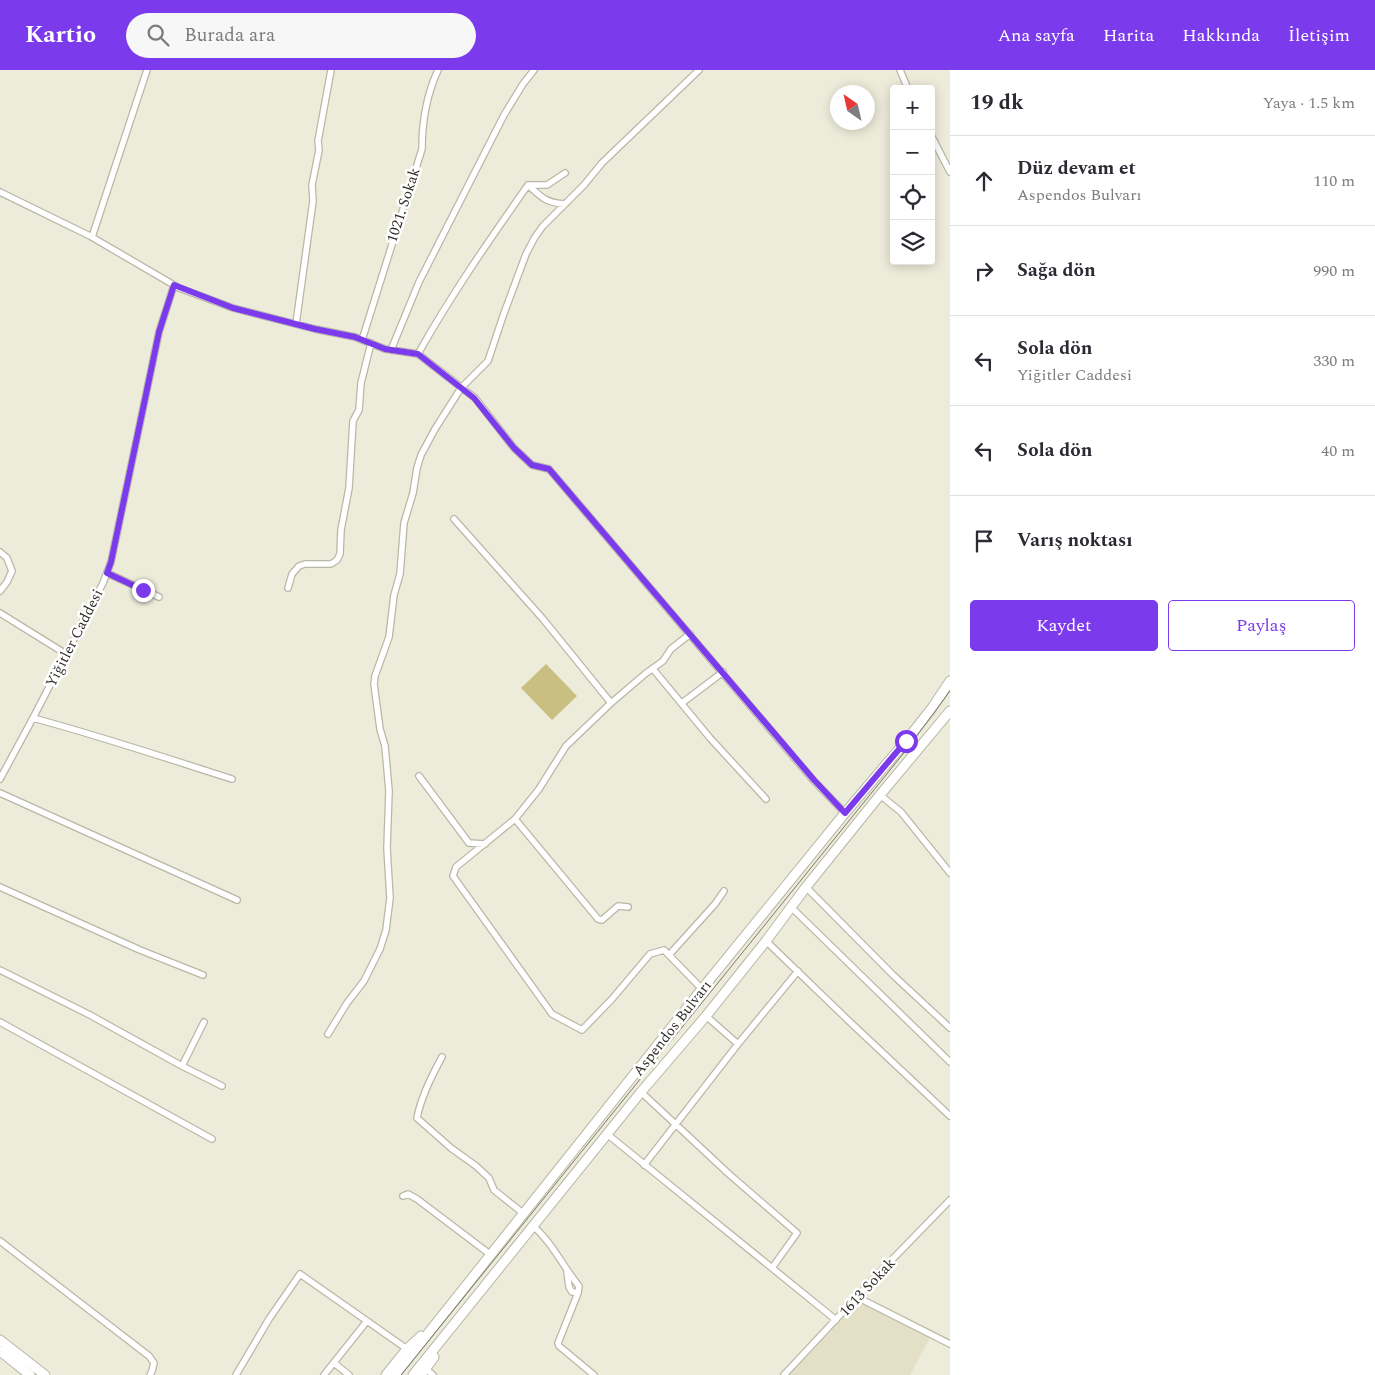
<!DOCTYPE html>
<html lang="tr">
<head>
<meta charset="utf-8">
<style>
	body { margin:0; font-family:Spectral,serif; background:#f7f7f7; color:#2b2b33 }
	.controls { position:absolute; right:15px; top:15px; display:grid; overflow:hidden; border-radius:5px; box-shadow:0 2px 12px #0003 }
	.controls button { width:45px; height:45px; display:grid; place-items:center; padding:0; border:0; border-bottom:1px solid #e1e1e2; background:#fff; color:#2b2b33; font:25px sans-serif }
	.compass { position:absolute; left:830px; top:15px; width:45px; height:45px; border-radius:50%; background:#fff; box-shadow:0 2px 12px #0003; rotate:326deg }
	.stop { position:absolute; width:15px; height:15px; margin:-11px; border:4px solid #7c3aed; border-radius:50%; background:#fff }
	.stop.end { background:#7c3aed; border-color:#fff; box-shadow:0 1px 5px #0008 }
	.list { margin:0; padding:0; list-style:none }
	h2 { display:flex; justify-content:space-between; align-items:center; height:65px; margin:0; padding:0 20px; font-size:21px }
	h2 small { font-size:16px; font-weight:400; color:#7c7c81 }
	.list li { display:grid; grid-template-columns:32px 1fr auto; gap:15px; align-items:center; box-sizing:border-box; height:90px; padding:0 20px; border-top:1px solid #e1e1e2 }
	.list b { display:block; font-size:19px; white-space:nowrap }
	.list p { margin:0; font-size:16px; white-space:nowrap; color:#7c7c81 }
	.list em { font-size:16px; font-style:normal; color:#7c7c81 }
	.actions { display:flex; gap:10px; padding:15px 20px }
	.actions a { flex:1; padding:11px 0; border:1px solid #7c3aed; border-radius:5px; text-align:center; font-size:18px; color:#7c3aed }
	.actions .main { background:#7c3aed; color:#fff }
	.icon { flex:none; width:28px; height:28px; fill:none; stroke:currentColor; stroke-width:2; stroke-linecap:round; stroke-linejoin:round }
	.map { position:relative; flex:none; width:950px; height:1305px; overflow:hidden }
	header { display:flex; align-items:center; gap:30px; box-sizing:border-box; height:70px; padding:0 25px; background:#7c3aed; color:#fff }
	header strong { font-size:24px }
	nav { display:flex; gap:28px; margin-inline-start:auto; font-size:18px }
	.search { width:350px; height:45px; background:#f7f7f7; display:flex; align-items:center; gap:12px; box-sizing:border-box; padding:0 18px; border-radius:28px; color:#7c7c81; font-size:19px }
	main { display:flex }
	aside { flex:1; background:#fff }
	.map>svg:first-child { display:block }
	.built { fill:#e4e0c8 }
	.green { fill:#c9bf81 }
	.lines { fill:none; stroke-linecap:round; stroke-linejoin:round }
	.street-casing { stroke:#b9b7a6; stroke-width:8 }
	.primary-casing { stroke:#b9b7a6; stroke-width:11 }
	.street { stroke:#fff; stroke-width:5.5 }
	.primary { stroke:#fff; stroke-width:9 }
	.tram { stroke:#7a796e; stroke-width:1 }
	.route { stroke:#7c3aed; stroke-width:6 }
	.labels { text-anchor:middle; stroke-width:5; stroke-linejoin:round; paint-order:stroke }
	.street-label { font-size:15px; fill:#302f28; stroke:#fff }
</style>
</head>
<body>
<header>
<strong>Kartio</strong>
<div class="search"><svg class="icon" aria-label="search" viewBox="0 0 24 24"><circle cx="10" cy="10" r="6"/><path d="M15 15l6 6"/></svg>Burada ara</div>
<nav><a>Ana sayfa</a><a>Harita</a><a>Hakkında</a><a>İletişim</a></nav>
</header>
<main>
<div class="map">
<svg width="950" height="1305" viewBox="0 0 950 1305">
	<rect width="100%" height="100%" fill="#edebd9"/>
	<path class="built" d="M859 1231 931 1266 910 1305H790Z"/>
	<path class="green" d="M546 594 577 626 552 650 521 618Z"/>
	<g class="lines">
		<g class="street-casing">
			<path id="street" d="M900 0 908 19
				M931 65 950 102
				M528 115H547L565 103
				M0 122 90 166 179 218 233 238 315 259 355 267 385 279 418 284 475 328 514 378 532 395 549 399 814 711 845 743
				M92 167 147 0
				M296 254 313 131 312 115 319 80 318 71 331 0
				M362 270 422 79C422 52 427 24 438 0
				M391 280 419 212 504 45 523 14 534 0
				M418 284C451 225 490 169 528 115 541 127 546 133 565 134
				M454 449 543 549 611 633
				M0 482 7 488 12 501 7 512 0 521
				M107 503 159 527
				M288 518 292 504 299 496 305 494H331L337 490 340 484 341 460 349 418 353 351 359 340 361 313 371 273
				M0 543 66 584
				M653 599 710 668 766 729
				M682 633 723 602
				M33 648C100 666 166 688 232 709
				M419 706 469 773 485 774
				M0 709 33 648 103 513 111 492 159 262 174 215
				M0 723 237 830
				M880 725 901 742 950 803
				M515 749 539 719 566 676 611 633 645 604 663 591 671 579 690 564
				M0 817 140 880 203 905
				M806 817 893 905 950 958
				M628 837 618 836 602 850 598 849 515 749 456 797 453 806 552 944 582 960 612 929 650 884 664 880 702 919
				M791 837 950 992
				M766 871 851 953 950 1046
				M669 885 715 834 724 821
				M0 900 90 945 182 996
				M0 952 212 1069
				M204 952 182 996 222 1016
				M328 964 347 933 364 911 380 879 386 860 390 828 387 778 389 721 385 676 380 659 374 614 375 606 389 567 394 525 400 504 404 453 413 423 417 398 421 385 435 359 461 318 488 291 503 246 526 184 535 167 543 156 584 115 602 93 699 0
				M738 974 798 901
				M442 987C432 1005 421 1027 417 1048L451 1078 476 1096 489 1108 494 1120 524 1144
				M641 1022 730 1105 797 1163 772 1198
				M607 1064 836 1250
				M644 1095 738 974 706 946
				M403 1126 408 1124 417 1129 491 1185
				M533 1156C552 1172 563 1197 579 1216L578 1223 572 1222 569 1217 567 1202
				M0 1171 149 1286 154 1293 152 1301 150 1305
				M578 1223 558 1273 559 1276 594 1305
				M857 1227 950 1274
				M334 1293 349 1305
				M426 1299 433 1305
				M236 1305 269 1249 300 1204 407 1279
				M324 1305 367 1251
				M784 1305 881 1201 950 1130"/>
		</g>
		<g class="primary-casing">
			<path id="primary" d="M0 1270 45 1305
				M0 1281 30 1305
				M386 1305 407 1279 421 1266
				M395 1305 702 919 845 743 906 671 932 638 950 611
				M413 1305 641 1022 706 946 766 871 806 817 880 725 950 641
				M421 1305 434 1287"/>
		</g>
		<use href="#street" class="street"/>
		<use href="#primary" class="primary"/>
		<path class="tram" d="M401 1305 907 679 950 621"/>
	</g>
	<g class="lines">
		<path class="route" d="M143 520 107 503 111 492 159 262 174 215 233 238 315 259 355 267 385 279 418 284 474 328 514 378 532 395 549 399 814 710 845 743 906 671"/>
	</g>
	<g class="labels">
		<g class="street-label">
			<text transform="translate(403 135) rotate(-72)" y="5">1021. Sokak</text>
			<text transform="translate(74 568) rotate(-63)" y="5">Yiğitler Caddesi</text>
			<text transform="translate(672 958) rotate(-52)" y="5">Aspendos Bulvarı</text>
			<text transform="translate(867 1217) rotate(-47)" y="5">1613 Sokak</text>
		</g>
	</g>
</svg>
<div class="controls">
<button>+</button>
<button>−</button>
<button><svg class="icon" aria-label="locate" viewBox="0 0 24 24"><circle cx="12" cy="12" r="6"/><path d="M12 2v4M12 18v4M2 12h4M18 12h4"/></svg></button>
<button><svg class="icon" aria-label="layers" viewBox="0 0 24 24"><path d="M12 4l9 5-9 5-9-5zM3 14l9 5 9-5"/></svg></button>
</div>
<svg class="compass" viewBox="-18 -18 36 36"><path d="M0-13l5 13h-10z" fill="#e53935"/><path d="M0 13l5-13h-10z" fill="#7c7c81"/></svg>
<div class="stop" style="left:906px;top:671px"></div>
<div class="stop end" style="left:143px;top:520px"></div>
</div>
<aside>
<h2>19 dk<small>Yaya · 1.5 km</small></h2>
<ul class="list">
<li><svg class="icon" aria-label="ahead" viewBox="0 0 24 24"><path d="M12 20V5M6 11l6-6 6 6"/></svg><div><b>Düz devam et</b><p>Aspendos Bulvarı</p></div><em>110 m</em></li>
<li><svg class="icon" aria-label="right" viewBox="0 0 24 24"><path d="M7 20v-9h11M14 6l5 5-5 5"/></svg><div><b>Sağa dön</b></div><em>990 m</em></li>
<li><svg class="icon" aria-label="left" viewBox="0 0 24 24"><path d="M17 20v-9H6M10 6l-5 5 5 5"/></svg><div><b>Sola dön</b><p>Yiğitler Caddesi</p></div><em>330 m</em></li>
<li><svg class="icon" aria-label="left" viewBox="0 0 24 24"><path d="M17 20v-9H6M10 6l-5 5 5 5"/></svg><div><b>Sola dön</b></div><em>40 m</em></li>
<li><svg class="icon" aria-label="arrive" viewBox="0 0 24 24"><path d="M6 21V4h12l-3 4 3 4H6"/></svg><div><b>Varış noktası</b></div></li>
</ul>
<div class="actions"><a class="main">Kaydet</a><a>Paylaş</a></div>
</aside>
</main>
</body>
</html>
